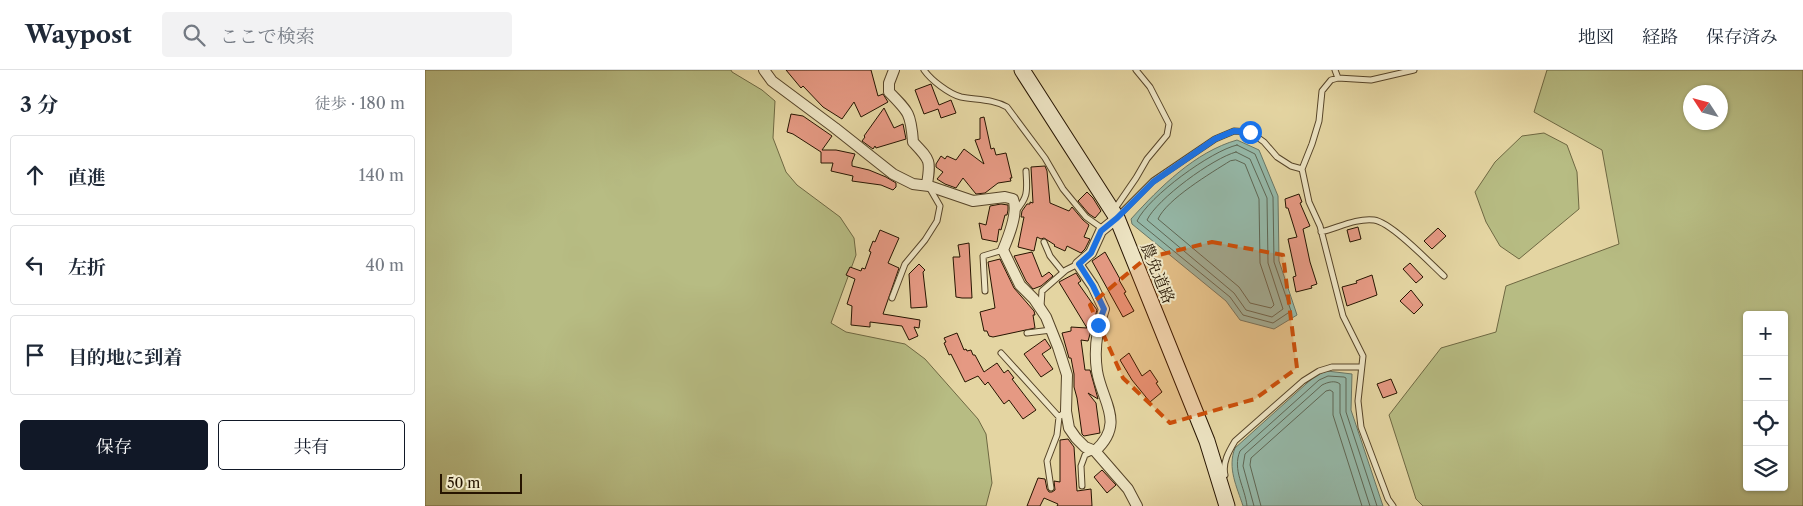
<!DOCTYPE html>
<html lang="ja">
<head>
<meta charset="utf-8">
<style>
	body { margin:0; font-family:"Libre Caslon Text","Noto Serif JP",serif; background:#f2f2f3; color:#1f2937 }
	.controls { position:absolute; right:15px; bottom:15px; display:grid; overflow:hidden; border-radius:5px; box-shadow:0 1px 4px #0004 }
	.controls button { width:45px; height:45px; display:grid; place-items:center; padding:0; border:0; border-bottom:1px solid #e0e1e3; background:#fff; color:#1f2937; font:25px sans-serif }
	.compass { position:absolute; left:1258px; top:15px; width:45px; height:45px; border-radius:50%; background:#fff; box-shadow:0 1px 4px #0004; rotate:306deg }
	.scale { position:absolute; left:15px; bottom:12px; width:82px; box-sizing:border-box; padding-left:5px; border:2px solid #261400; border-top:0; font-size:14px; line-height:18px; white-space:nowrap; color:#261400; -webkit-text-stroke:4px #ede4c3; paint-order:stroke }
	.stop { position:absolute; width:15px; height:15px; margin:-11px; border:4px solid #1a73e8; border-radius:50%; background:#fff }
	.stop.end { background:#1a73e8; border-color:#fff; box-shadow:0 1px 5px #0008 }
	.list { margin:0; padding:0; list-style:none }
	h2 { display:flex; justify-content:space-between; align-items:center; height:65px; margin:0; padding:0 20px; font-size:21px }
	h2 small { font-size:16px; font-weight:400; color:#747a83 }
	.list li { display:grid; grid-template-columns:32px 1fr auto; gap:15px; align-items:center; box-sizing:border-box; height:80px; margin:0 10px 10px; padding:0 10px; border:1px solid #e0e1e3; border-radius:5px }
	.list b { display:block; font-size:19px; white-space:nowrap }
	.list em { font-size:16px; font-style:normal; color:#747a83 }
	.actions { display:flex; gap:10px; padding:15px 20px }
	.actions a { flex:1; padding:11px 0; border:1px solid #111827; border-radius:5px; text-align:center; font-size:18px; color:#111827 }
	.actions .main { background:#111827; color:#fff }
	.icon { flex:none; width:28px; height:28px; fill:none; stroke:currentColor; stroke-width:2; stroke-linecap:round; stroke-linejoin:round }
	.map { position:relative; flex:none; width:1378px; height:436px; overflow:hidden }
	header { display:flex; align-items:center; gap:30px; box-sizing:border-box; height:70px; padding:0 25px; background:#fff; border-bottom:1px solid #e0e1e3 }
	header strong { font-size:24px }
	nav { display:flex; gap:28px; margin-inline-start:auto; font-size:18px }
	.search { width:350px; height:45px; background:#f2f2f3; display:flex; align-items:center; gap:12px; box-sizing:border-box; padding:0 18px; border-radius:5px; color:#747a83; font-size:19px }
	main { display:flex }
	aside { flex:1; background:#fff }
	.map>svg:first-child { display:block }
	.green { fill:#b7bc83; stroke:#6e6842; fill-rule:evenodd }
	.water { fill:#95b8a8; stroke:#697665 }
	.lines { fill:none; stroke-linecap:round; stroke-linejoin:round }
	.shore { stroke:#5e6654; stroke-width:1 }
	.building { fill:#e59983; stroke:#261400 }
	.lane-casing { stroke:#564428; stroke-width:7 }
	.street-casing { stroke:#564428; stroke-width:12 }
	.secondary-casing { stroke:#261400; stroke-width:17 }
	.lane { stroke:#ede4c3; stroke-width:5 }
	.street { stroke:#ede4c3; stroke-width:10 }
	.secondary { stroke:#ede4c3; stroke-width:15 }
	.route { stroke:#1a73e8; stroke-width:6 }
	.marked { fill:#cb4f0a; fill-opacity:0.2; stroke:#cb4f0a; stroke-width:4; stroke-dasharray:10 6; stroke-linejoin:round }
	.labels { text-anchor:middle; stroke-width:4; stroke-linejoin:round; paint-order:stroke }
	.street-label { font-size:16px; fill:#261400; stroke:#ede4c3 }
</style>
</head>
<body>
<header>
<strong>Waypost</strong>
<div class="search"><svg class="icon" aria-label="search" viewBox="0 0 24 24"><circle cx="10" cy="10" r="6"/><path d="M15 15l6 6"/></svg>ここで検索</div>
<nav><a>地図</a><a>経路</a><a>保存済み</a></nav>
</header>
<main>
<aside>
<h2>3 分<small>徒歩 · 180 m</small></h2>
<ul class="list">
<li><svg class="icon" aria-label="ahead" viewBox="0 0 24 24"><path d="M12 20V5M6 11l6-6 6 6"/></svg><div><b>直進</b></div><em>140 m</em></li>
<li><svg class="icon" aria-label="left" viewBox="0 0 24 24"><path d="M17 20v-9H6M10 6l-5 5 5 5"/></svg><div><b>左折</b></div><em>40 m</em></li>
<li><svg class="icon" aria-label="arrive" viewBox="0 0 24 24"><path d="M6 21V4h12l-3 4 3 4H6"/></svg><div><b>目的地に到着</b></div></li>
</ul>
<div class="actions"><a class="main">保存</a><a>共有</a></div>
</aside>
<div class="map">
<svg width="1378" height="436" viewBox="0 0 1378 436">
	<rect width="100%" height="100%" fill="#e4d5a2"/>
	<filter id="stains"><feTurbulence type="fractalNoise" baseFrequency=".004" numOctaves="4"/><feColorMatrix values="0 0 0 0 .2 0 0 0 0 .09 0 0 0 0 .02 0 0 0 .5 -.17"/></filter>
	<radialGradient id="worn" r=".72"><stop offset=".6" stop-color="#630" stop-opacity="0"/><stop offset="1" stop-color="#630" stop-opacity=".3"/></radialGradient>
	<path class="green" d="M0 0H306L307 2 337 20 350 31 348 68 361 102 372 115 415 147 429 168 431 185 406 253 421 262 480 274 500 289 553 349 561 364 567 413 561 436H0Z
		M1122 0H1378V436H998L991 429 964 345 1016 278 1071 262 1081 216 1194 174 1177 80 1109 42ZM1296 22V52H1266V22ZM1322 245H1359V417H1322Z
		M1119 63 1142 75 1152 102 1154 139 1094 189 1075 176 1061 152 1050 122 1070 92 1097 66Z"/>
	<path class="water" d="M812 70 834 80 853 126 854 191 872 245 849 259 815 250 801 231 707 154 706 149C735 117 770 82 812 70Z
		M902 301 927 304 926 340 958 436H818C812 417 802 398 810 378L891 305Z"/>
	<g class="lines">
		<path class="shore" d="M812 75 830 84 848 127 849 192 866 241 848 253 818 245 805 227 712 151C724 126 786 81 812 75Z
			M811 82 825 89 842 128 843 193 858 239 847 247 821 240 809 223 722 150C732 129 788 88 811 82Z
			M811 90 820 94 834 129 835 193 849 235 846 238 825 233 814 217 733 149C742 129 786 103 805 91Z
			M822 436C820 417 807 400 815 381L894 310 903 306 919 307 921 308V342L952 436
			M829 436 818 396 820 384 897 315C903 312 910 310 915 314V343L945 436
			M836 436 825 395 826 388 901 321 905 320 908 322V345L937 436"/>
	</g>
	<path class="building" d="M361 0H446L453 26 458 24 463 32 436 47 429 32 417 49 398 37 378 16 376 18Z
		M506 14 514 35 526 30 531 43 516 48 513 39 499 44 490 20Z
		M459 38 469 58 478 54 481 69 451 78 450 76 448 79 437 71 440 67 439 66Z
		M366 44 378 46 407 66 397 80H411L430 84 427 92V96L444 100 461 107 471 113V117L468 120 456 115 427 111 428 106 406 101 408 93H396V82L368 64 362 62Z
		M559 47 566 79 569 78 571 85 581 83 587 108H585L586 111 573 113 560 123 551 124 538 108 531 118 520 114 512 109 518 102 511 97V94L516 86 520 89 522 86 531 90 539 79 559 94 550 70 555 69V48Z
		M620 96 622 101 625 133 644 141 647 137 658 150 664 155 659 167 665 169 660 179 656 183 642 176 640 181 629 176 630 175 619 168 616 169 612 167 609 181 593 177 599 147H596L597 141 602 134H605V132L608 133 606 97Z
		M662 122 668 128 676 141 670 148 664 144 653 131Z
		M874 124 877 132 875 133 885 156 878 159 885 192 892 214 886 216 887 218 871 222 868 207 871 206 863 169 872 167 863 138H861L860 129Z
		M576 134 583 135V140L582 145H580L576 160 574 159 572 172 557 169 554 153 561 155 565 136Z
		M933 157 936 169 925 172 922 160Z
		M1013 158 1021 166 1007 179 999 171Z
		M455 160 474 168 463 193 474 198 458 244 495 250 494 258 489 257 493 266 484 270 477 256 445 252V257L426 255 427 236 422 234 430 209 421 205 425 197 436 201 437 198 440 199 446 182 444 181 448 171 450 172Z
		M544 173 547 228H537L531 227 528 187H535L533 175Z
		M607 182 617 207 624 202 628 206 616 216 608 219 601 211 589 186Z
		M680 182 695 209 694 210 701 222 699 223 709 241 698 247 667 191Z
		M575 189 589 218 609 241 610 245H608L610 258 568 267 564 266 562 261H559L555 242 570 238 563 192Z
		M985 193 998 207 991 213 978 199Z
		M494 194 500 200 498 202 502 237 486 238 484 204Z
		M651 203 656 211 653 213 672 240 663 271 656 270 660 300H665L673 329 663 323 671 333 675 363 659 366 657 364 652 328 649 317V304L646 288H644L637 263 646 261V257L662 258 634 212Z
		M947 205 952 225 922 236 917 217 932 213 931 211Z
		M986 220 998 235 989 244 975 231Z
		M532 263 539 280 541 279 542 281 546 280 548 285H550L559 302 572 293 579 303 583 300 589 308 587 309 611 340 598 349 584 330 579 334 563 312 560 315 553 306 540 312 526 284 524 285 519 273 521 272 519 268Z
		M620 269 626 278 617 284 628 299 616 307 599 284Z
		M704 283 717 306 725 300 733 312 731 313 737 322 725 332 707 310 695 290Z
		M966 309 972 323 958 328 952 314Z
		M643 369 649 377 652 421 666 419 667 436H632L633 434 619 428 615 436H602L613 408 620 409 622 419 624 422H627L630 420 629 411 635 412V370Z
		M677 400 691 415 682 423 669 407Z"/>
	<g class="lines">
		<g class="lane-casing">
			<path id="lane" d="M499 0C506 10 524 24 536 27 552 30 568 29 582 37L620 88 638 119 661 147 678 159
				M910 0 913 8
				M877 99 887 74 894 51 897 21 906 10 913 8 946 10 989 0
				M689 140 711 108 722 89 742 65 744 54 725 17 711 0
				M590 142C604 126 602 121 601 101
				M692 147 728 111 790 69 809 61 825 62 839 72 852 87 866 96 877 99 884 132 895 156 918 246 938 286 933 331 936 357 963 429 968 436
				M896 162C913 158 931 148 949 150 966 152 1006 194 1019 206
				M619 172 625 186 638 202
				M560 221 558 186 578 180
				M467 228 480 194 500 170 512 151 515 136 504 117
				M616 236 617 221 641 200 653 194
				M602 263 626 260
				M576 283 634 347 641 341
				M800 405C797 393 804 381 810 371L878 311 894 301 907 297H936
				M657 416 656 396 660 385 669 381
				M626 418 622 391 632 365 634 347"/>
		</g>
		<g class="street-casing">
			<path id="street" d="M339 0 347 11 410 58 468 104 488 114 504 116 548 131 580 127 588 129C594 142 583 168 578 180L595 215 609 229 621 247 633 277 642 305 641 341 644 358 651 368 660 377 670 381 703 419 712 436
				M469 0 464 13V22C484 42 486 44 488 72 505 90 506 90 502 114L504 116
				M670 381C701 353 677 332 672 301 669 281 672 259 679 239L668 216 653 194 666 183 676 161 692 148"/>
		</g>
		<g class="secondary-casing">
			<path id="secondary" d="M597 0 692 148 782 371 802 436"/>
		</g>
		<use href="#lane" class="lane"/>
		<use href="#street" class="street"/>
		<use href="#secondary" class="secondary"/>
	</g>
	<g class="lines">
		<path class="route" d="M673 255 679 239 668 216 654 194 666 183 676 161 692 148 728 112 790 69 809 61 825 62"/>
	</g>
	<path class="marked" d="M787 172 858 185 872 298 830 329 745 353 698 308 665 235 721 188Z"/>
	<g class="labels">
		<g class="street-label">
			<text transform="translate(733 203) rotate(68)" y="6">農免道路</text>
		</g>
	</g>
	<rect width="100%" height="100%" filter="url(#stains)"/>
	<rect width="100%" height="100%" fill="url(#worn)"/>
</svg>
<div class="controls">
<button>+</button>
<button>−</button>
<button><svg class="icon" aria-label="locate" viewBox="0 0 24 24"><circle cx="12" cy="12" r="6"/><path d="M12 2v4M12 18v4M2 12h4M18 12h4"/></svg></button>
<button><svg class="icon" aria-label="layers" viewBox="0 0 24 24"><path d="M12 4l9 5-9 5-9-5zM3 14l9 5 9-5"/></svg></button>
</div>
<svg class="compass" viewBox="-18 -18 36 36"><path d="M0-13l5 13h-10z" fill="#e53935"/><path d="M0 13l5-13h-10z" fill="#747a83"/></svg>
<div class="scale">50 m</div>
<div class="stop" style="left:825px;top:62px"></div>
<div class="stop end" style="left:673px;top:255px"></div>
</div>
</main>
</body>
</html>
